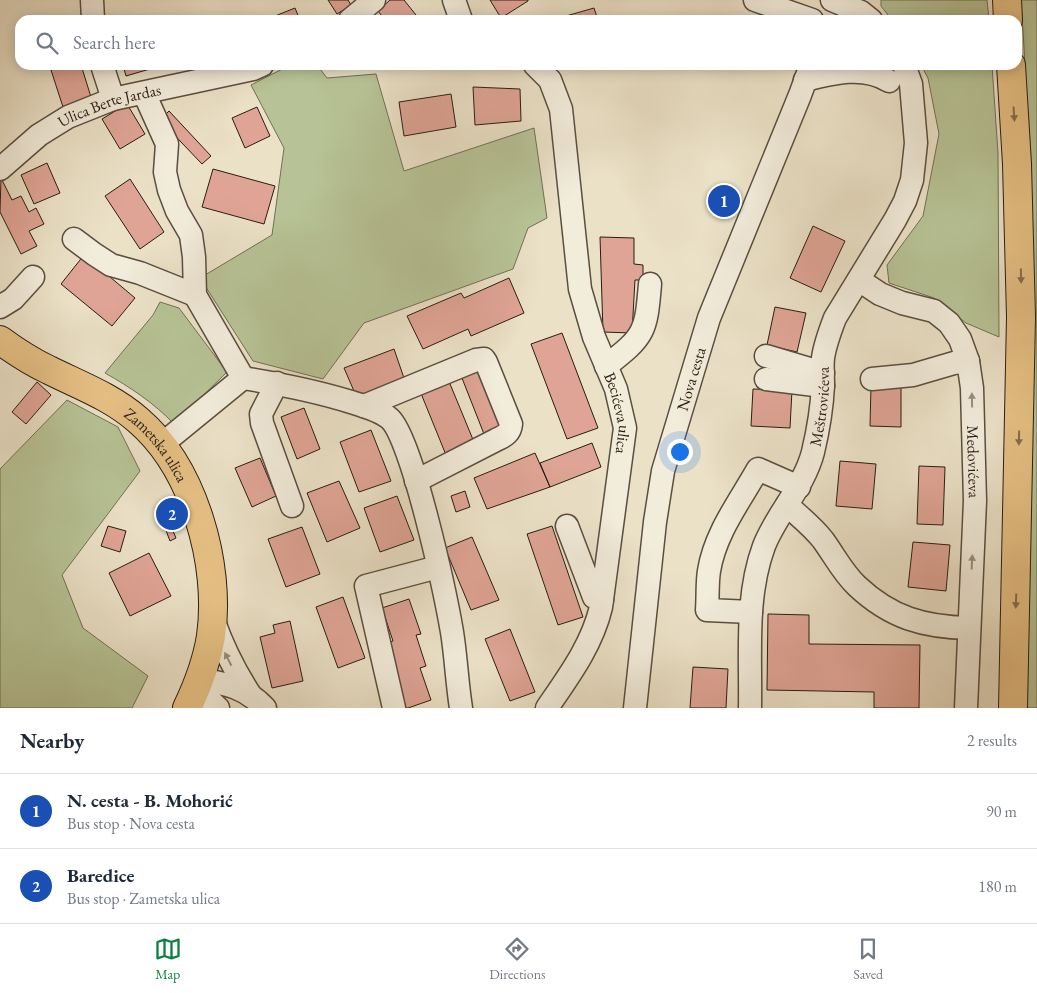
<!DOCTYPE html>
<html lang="en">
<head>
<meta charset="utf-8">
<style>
	body { margin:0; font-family:"EB Garamond",serif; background:#f6f6f7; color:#1f2937 }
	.you { position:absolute; left:679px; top:451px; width:18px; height:18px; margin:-12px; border:4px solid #fff; border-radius:50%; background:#1a73e8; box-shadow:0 0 0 8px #1a73e833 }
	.badge { display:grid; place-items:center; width:32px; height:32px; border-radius:50%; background:#0b8043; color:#fff; font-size:16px; font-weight:700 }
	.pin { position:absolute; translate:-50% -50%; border:2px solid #fff; box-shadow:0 1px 5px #0006 }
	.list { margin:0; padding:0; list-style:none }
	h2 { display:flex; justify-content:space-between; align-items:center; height:65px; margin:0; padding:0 20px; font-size:21px }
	h2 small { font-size:16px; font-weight:400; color:#747a83 }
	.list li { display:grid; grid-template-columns:32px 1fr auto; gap:15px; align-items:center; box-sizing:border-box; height:75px; padding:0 20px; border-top:1px solid #e0e1e3 }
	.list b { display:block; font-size:19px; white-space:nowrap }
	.list p { margin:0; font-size:16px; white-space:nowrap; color:#747a83 }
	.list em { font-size:16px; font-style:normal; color:#747a83 }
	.icon { flex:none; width:28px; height:28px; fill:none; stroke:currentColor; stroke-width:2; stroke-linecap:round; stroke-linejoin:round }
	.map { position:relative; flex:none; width:1037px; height:708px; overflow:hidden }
	.search { position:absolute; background:#fff; box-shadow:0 2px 12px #0003; left:15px; right:15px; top:15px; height:55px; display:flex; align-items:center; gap:12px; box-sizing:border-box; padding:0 18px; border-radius:15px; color:#747a83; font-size:19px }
	.sheet { height:215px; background:#fff }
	nav { display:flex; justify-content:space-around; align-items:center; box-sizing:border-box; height:70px; border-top:1px solid #e0e1e3; background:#fff; font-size:14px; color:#747a83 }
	nav a { display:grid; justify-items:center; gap:2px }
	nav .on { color:#0b8043 }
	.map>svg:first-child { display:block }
	.green { fill:#b7c396; stroke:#707054 }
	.building { fill:#dfa495; stroke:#291d12 }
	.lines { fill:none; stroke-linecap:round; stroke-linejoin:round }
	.minor-casing { stroke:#5a4e3f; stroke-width:25 }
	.major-casing { stroke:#291d12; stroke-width:30 }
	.highway-casing { stroke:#291d12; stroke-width:30 }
	.minor { stroke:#f2ecdb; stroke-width:22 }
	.major { stroke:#e6c084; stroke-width:28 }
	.highway { stroke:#e6c084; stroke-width:28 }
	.oneway { fill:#886e4b }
	.oneway2 { fill:#988f81 }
	.labels { text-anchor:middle; stroke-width:5; stroke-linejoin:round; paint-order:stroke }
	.street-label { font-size:16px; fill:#291d12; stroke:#f2ecdb }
</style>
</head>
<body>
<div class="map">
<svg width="1037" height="708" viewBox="0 0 1037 708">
	<rect width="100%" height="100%" fill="#ebe1c7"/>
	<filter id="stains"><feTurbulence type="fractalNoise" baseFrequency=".004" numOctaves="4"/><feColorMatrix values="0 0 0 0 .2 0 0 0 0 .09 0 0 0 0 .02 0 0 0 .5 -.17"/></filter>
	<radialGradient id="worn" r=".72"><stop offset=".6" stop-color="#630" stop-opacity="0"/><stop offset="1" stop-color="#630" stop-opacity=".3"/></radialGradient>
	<path class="green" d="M881 0H987L989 20H892L881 6Z
		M1021 0H1037V708H1026C1033 472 1037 236 1021 0Z
		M290 65H317L327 78 376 74 404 171 534 128 547 218 528 228 513 269 364 323 323 379 253 361 200 278 272 235 284 148 251 85Z
		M921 65H992L998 153 999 337 966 323 934 298 889 283 887 265 923 216 939 134 928 78Z
		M160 302 179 308 227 372 174 424C154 403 130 387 105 373L153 315Z
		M67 400 118 427 140 471 62 575 83 628 148 676 132 708H0V469Z"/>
	<path class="building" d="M328 0H348L351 5 337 14Z
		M390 0H404L420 20H385L378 11Z
		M490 0H528V1L501 18Z
		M295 8 300 20H271L270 18Z
		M594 8 598 20H560L559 18Z
		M66 65H81L91 97 63 107 51 70Z
		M123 65H160V66L126 76Z
		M329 65H358L330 69Z
		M473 87 520 89 521 121 475 125Z
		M451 94 456 127 404 136 399 102Z
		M127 104 145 134 120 149 102 119Z
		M257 107 270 136 245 148 232 118Z
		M169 111 211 156 202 164 160 120Z
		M47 163 60 193 34 204 21 175Z
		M213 169 275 186 264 224 202 207Z
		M1 178 12 200 21 196 29 212 36 208 44 224 29 231 37 246 21 254 0 212Z
		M130 179 164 232 140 249 105 196Z
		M813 226 845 241 821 292 790 278Z
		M600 237 634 238V264L643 265V280H635L632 333 603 332Z
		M84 255 135 298 112 326 61 284Z
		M509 278 524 313 471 336 468 329 423 349 407 316 461 293 464 298Z
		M775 307 806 313 797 352 767 345Z
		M562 333 598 428 567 439 531 344Z
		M394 349 405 381 357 398 344 368Z
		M483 365 505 423 484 434 460 373Z
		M448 379 474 442 446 455 420 391Z
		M37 382 51 395 26 424 12 412Z
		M871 386H901V427L870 426Z
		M753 389 792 390 790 428 751 426Z
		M304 408 320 449 297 459 281 417Z
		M371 430 391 481 359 492 340 442Z
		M592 443 601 467 550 487 540 463Z
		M535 453 550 487 487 509 474 478Z
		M260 458 276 496 252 507 235 468Z
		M840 461 876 464 872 509 836 506Z
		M919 466 945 467 943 525 917 524Z
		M339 481 360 528 327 542 307 493Z
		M465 491 470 507 456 512 451 496Z
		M397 496 414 540 380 552 364 508Z
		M167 517 176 538 170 541 162 520Z
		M108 526 126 531 120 552 101 546Z
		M552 526 583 617 558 625 527 534Z
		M302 527 320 574 286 587 268 539Z
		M472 537 499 600 471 610 445 548Z
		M913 542 950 545 946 591 908 587Z
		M149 553 171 596 130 616 109 573Z
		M343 597 365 658 338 668 316 607Z
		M409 599 421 634 416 635 426 666 420 668 431 700 408 708H403L392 676 398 674 388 643 393 641 382 608Z
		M768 614 809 615V644L920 645 919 708H874V692L767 690Z
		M290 621 303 681 272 688 260 637 275 633 273 625Z
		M510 629 535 692 510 701 485 639Z
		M693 667 728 669 726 708H690Z"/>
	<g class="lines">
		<g class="minor-casing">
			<g id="minor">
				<path d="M92 0 93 20"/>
				<path d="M454 0 461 20"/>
				<path d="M755 0 812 20"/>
				<path d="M832 0 861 12 871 20"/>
				<path d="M350 20 374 0"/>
				<path d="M102 65 113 99"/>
				<path id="s1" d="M535 65 550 80 561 109 580 289 594 337 616 389 625 428 601 607C592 645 569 676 547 708"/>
				<path d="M805 80C833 73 864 65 889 81"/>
				<path d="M144 93 167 144 165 172 169 190 177 211 191 235 194 257 195 295 243 378"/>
				<path id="s2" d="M0 169 39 135 68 117 113 99 253 69 262 65"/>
				<path d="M74 239 94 254 111 265 140 273 195 295"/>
				<path id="s3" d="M859 280 880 294 902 303 934 311 949 323 960 339 968 361 972 388 975 501 966 708"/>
				<path d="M0 307 13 299 33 277"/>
				<path d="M766 356 823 373"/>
				<path d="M606 366C645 336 646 332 650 284"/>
				<path d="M766 379 823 386"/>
				<path d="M872 379 913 375 954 363 968 361"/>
				<path d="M277 383 261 414 262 423 292 506"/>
				<path d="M364 406 476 360 484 359 486 362 511 424C510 434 504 436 496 440L416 481"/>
				<path d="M161 445 243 378C280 384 316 391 351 402 364 406 379 410 389 418 412 436 446 597 452 632 456 657 457 683 461 708"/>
				<path d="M787 505C799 516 813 527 823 540 834 555 843 573 857 586 891 618 924 627 969 628"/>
				<path d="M567 526 594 597 602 600"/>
				<path d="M751 612 707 610C708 597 707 583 709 571 715 533 740 501 758 469L799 487"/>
				<path d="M213 619C223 648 234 670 251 696"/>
				<path d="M199 679C227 684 245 687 265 708"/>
				<path d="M199 679C204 691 208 700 218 708"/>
				<path d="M394 708 366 586 438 567"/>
				<path id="s4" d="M635 708 655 522 663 471 709 318 800 95 811 65"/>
				<path id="s5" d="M750 708C751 655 745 597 764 546 777 513 804 487 813 452 818 431 822 407 823 385 823 376 822 367 823 358 825 344 830 331 835 318L895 220 905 201 912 180 916 143 911 84 904 65"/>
			</g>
		</g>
		<g class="major-casing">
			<g id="major">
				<path id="s6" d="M0 340C15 351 32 362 49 370 79 385 112 397 138 420 194 468 221 564 211 636 207 661 198 685 187 708"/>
			</g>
		</g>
		<g class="highway-casing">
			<path id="highway" d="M1007 0 1008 20
				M1011 65 1017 164 1021 317 1013 708"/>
		</g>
		<use href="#minor" class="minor"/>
		<use href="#major" class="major"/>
		<use href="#highway" class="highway"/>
	</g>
	<defs><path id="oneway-solid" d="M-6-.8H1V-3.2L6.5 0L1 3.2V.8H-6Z" transform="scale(1.25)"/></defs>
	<g class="oneway">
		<use href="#oneway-solid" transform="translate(1014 114) rotate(86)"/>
		<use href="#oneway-solid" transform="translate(1021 276) rotate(89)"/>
		<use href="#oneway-solid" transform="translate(1019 438) rotate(91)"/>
		<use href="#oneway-solid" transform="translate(1016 601) rotate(92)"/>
	</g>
	<g class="oneway2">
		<use href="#oneway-solid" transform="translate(972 400) rotate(-91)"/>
		<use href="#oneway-solid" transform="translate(972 562) rotate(-87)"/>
		<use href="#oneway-solid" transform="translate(228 659) rotate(-117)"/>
	</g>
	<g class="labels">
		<g class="street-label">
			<text dy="6" stroke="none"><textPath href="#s2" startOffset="129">Ulica Berte Jardas</textPath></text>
			<text dy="6" stroke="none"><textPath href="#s4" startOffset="335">Nova cesta</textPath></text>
			<text dy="6" stroke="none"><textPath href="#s5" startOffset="316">Meštrovićeva</textPath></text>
			<text dy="6" stroke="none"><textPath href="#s1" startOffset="364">Becićeva ulica</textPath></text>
			<text dy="6" stroke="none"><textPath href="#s6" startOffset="191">Zametska ulica</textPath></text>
			<text dy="6" stroke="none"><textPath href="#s3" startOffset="245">Medovićeva</textPath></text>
		</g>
	</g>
	<rect width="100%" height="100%" filter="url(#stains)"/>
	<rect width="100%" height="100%" fill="url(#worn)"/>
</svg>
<div class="you"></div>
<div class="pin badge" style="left:724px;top:201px;background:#1a4fb4">1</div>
<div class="pin badge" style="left:172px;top:514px;background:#1a4fb4">2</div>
<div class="search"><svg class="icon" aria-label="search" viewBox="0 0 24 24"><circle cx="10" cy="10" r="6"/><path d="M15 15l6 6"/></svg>Search here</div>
</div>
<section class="sheet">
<h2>Nearby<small>2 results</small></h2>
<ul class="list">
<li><span class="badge" style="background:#1a4fb4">1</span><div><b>N. cesta - B. Mohorić</b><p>Bus stop · Nova cesta</p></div><em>90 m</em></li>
<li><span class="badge" style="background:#1a4fb4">2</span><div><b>Baredice</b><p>Bus stop · Zametska ulica</p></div><em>180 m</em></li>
</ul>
</section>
<nav>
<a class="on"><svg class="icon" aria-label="map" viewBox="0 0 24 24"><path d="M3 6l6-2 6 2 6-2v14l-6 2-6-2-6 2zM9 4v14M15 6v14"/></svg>Map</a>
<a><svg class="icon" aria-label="directions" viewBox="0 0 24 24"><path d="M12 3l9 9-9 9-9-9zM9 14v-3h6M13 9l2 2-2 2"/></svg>Directions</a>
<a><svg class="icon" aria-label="saved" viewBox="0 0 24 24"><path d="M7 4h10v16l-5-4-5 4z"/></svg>Saved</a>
</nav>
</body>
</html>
